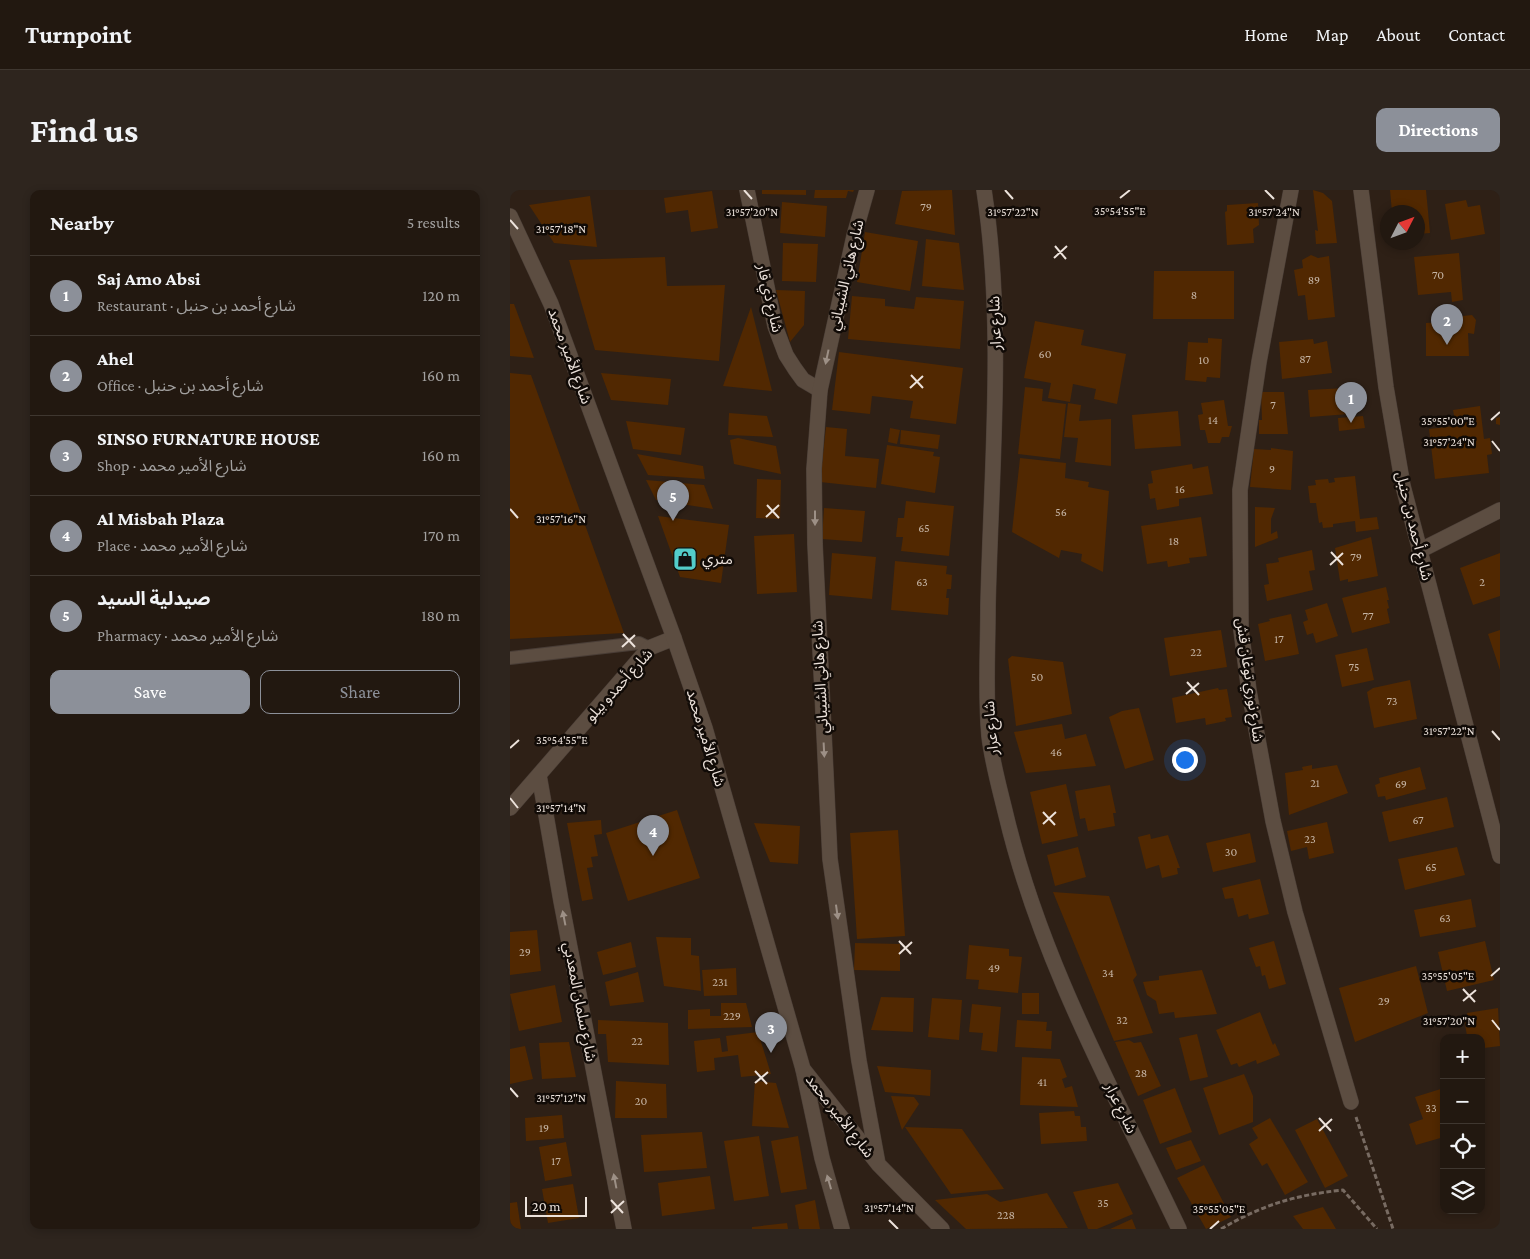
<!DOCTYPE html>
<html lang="en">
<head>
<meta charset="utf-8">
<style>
	body { margin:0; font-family:"Crimson Pro","Noto Sans Arabic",serif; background:#2e251e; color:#f1f3f6 }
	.controls { position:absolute; right:15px; bottom:15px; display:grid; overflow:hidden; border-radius:10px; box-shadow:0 2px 8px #0003 }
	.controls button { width:45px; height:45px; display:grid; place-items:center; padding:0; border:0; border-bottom:1px solid #3f3730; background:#221810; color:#f1f3f6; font:25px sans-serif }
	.compass { position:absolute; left:870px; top:15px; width:45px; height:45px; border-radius:50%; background:#221810; box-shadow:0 2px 8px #0003; rotate:48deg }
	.scale { position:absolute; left:15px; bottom:12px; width:62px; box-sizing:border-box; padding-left:5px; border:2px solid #ece2db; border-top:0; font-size:14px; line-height:18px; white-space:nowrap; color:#ece2db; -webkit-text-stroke:4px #110b07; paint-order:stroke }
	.you { position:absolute; left:674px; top:569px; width:18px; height:18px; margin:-12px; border:4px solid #fff; border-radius:50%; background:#1a73e8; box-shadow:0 0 0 8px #1a73e833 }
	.badge { display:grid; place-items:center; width:32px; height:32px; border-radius:50%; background:#8c9099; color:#fff; font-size:16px; font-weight:700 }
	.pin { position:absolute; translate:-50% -41px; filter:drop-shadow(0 1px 2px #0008) }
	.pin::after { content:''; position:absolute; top:26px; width:18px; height:15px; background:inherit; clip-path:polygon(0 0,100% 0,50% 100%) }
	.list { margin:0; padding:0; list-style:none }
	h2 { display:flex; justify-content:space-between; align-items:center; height:65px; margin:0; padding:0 20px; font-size:21px }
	h2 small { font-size:16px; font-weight:400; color:#a2a09f }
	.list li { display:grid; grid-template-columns:32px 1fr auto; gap:15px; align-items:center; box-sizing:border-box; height:80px; padding:0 20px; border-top:1px solid #3f3730 }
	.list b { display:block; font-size:19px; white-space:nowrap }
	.list p { margin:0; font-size:16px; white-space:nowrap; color:#a2a09f }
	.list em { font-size:16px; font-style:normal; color:#a2a09f }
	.actions { display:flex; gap:10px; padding:15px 20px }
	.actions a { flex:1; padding:11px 0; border:1px solid #8c9099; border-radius:10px; text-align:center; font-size:18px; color:#8c9099 }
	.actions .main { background:#8c9099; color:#fff }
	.icon { flex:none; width:28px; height:28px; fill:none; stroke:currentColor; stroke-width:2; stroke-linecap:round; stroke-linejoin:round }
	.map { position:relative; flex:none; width:990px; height:1039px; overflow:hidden; border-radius:10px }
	header { display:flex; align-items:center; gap:30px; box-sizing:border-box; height:70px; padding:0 25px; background:#221810; border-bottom:1px solid #3f3730 }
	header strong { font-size:24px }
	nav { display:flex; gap:28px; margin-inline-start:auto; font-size:18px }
	.intro { display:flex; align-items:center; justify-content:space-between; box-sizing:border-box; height:120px; padding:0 30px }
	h1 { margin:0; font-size:35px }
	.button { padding:12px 22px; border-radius:10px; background:#8c9099; color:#fff; font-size:18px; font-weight:700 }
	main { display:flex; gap:30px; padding:0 30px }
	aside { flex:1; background:#221810; border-radius:10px; box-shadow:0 2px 8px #0003 }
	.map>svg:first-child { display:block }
	.building { fill:#512801 }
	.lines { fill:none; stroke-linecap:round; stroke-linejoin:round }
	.lane-casing { stroke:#493d36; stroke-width:14 }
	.street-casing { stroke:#493d36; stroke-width:16 }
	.secondary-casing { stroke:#493d36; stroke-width:16 }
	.path { stroke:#786b62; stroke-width:3; stroke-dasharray:5 2.5; stroke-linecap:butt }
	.lane { stroke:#5c4d41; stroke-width:12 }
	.street { stroke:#5c4d41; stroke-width:15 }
	.secondary { stroke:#5c4d41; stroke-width:15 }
	.oneway { fill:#9d9086 }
	.ticks { fill:none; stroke:#ece2db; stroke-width:2 }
	.labels { text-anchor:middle; stroke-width:5; stroke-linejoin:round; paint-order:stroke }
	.number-label { font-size:12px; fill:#c5b4a4 }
	.street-label { font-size:15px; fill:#ece2db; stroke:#110b07 }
	.poi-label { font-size:15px; fill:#ece2db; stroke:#110b07; text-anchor:start }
	.ticks-label { font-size:12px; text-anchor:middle; fill:#ece2db; stroke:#110b07; stroke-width:5; stroke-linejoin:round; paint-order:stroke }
</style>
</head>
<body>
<header>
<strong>Turnpoint</strong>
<nav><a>Home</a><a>Map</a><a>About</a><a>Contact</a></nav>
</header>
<div class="intro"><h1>Find us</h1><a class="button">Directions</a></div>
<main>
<aside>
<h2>Nearby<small>5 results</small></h2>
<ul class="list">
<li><span class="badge">1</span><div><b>Saj Amo Absi</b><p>Restaurant · شارع أحمد بن حنبل</p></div><em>120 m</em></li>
<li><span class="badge">2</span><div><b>Ahel</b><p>Office · شارع أحمد بن حنبل</p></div><em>160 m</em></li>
<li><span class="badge">3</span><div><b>SINSO FURNATURE HOUSE</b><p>Shop · شارع الأمير محمد</p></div><em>160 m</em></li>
<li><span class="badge">4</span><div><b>Al Misbah Plaza</b><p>Place · شارع الأمير محمد</p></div><em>170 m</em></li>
<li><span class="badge">5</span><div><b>صيدلية السيد</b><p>Pharmacy · شارع الأمير محمد</p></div><em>180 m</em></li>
</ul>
<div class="actions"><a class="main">Save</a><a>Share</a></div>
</aside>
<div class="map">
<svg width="990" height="1039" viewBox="0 0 990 1039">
	<rect width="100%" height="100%" fill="#2e2016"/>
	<path class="building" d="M252 0H296V5L252 4Z
		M305 0H344L343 2 338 1 336 8H304Z
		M442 0 445 45 385 34 392 1Z
		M803 0 813 3 822 11 827 53 806 54 805 40 808 41Z
		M880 0H916L920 43 908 44V22H882Z
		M202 1 208 38 181 42 178 20 156 23 154 8Z
		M80 6 87 57 44 53 19 15Z
		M956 10 958 17 970 15 975 44 941 50 935 14Z
		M272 12 317 16 315 47 270 43Z
		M748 13 749 35 743 39 744 53 717 55 715 22 717 21V15Z
		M355 42 408 51 400 101 347 92Z
		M416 49 449 53 454 100 412 96Z
		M273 53 308 54 306 92 272 91Z
		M949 63 953 110 942 112 941 102 908 105 904 67Z
		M801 65 808 68 819 66 825 127 798 130 795 105 788 106 784 80 793 78 792 70Z
		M155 67 157 96 215 95 209 171 85 160 59 70Z
		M644 81H724V129H643Z
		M266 100 295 101 294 135 280 152Z
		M342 106 375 109V116L404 119 406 107 454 111 450 159 338 149Z
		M0 114H4L24 168 0 166Z
		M241 117 262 201 213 196Z
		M962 125 966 130 964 144 958 143 959 166H916V133L950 131 953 126Z
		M525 131 574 140 571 155 616 164 607 214 584 209 586 199 563 194 560 212 538 208 541 193 514 188Z
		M698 148 712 149 710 188 697 187 696 192 675 190 678 152 698 153Z
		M803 149 804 154 817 151 822 183 772 189 769 152Z
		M329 162 453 178 446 234 400 228 403 211 362 206 360 224 322 220Z
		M0 183 21 185 114 443 0 449Z
		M91 183 161 189 158 215 101 210Z
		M515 197 533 199 532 211 556 214 550 269 508 264Z
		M836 198 839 224 800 227 798 200Z
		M751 202H774L778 244H749V230H752Z
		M714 210 718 236H722L719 247H712L710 253H698L695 240H690L688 225 693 224 691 213Z
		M558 213 571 215 569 231 601 229V276L565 272 568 248 554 247Z
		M970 216 974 249 980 248 982 264 977 265 979 283 925 289 919 239 946 236 943 220Z
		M668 221 671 256 625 259 622 225Z
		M219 223 257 226 263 247 218 245Z
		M853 226 855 238 829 241 828 228Z
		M990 227V235L986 234V228Z
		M116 231 175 238 171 265 123 259Z
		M316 237 337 239 335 266 369 269 366 298 310 292Z
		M380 238 390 240 387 254 378 252Z
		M391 240 430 245 428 259 390 254Z
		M228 248 266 256 271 284 224 274 220 250Z
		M377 255 424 262 423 266 430 267 425 303 371 294Z
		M761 258 783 261 781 300 740 297 744 259 761 260Z
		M127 264 193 276 195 289 138 285Z
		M510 268 556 273 555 288 579 292 578 297 599 301 593 382 571 371 572 364 551 360 549 368 502 342Z
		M682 274 683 279 698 276 703 304 669 309V316L647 320 645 308 640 309 638 294 643 293 641 281Z
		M845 286 850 329 867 327 869 339 846 342 845 331 823 334V337L813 338 812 332 809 333 806 313H800L798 296 806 295 805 290 818 289 819 293 825 292 824 288Z
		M247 289 271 290 270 329 246 328Z
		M136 290 194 295 203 319 146 310Z
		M396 311 444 316 439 366 391 361 393 347H386L388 328H394Z
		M745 317 765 318 761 329V344L767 341 768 348 745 357Z
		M314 318 355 321 352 352 312 349Z
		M148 326 219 335 211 393 170 387Z
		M691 327 697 366 679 368 680 373 658 377 657 371 637 374 631 336Z
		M284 344 287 402 247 404 244 346Z
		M861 347 868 386 838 392V389L830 391 825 358Z
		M802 360 805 380 799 381 803 400 757 411 754 395 759 394 756 374 769 372 768 368Z
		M322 363 366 367 362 409 319 405Z
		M990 363V406L963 415 950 378Z
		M385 371 437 376 436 384 442 385 441 399H437L436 408H439L438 425 381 420Z
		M876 397 879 410H877L879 418 877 419 880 433 842 443 832 408Z
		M817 413 828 446 806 453 803 443 797 445 793 432 798 430 795 420Z
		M781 424 789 464 755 471 748 434 760 431 759 429Z
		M711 440 717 477 660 486 654 448Z
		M990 440V480L978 444Z
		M857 458 864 490 832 497 825 465Z
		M502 466 553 472 562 524 506 536 498 469Z
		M900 490 907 529 864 538 857 502 863 498Z
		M708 498 709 500 717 499 722 527 715 528 716 531 696 535 695 528 666 533 662 508Z
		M629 518 644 570 615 579 599 527 612 521Z
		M552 534 555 549 576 544 586 576 516 583 504 542Z
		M802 575V579L827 575 838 603 779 625 775 583 793 580 792 577Z
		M910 577 916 599 876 610 875 606 868 607 865 595 870 593 869 588Z
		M556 594 568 646 532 654 520 602Z
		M600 595 606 623H603L605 636 578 641 575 628 570 629 565 601Z
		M937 607 944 637 879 652 872 622Z
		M167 620 190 688 118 711 96 643Z
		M91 630 92 644 84 645 88 666 81 667 83 677 77 678 83 709 72 711 57 633Z
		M817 632 824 663 799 669 797 657 781 661 777 641Z
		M244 633 290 636 288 674 260 672Z
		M388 640 395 746 347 749 340 643Z
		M740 643 746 672 703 682 696 653Z
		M640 644 641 649 658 645 670 678H667L668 684 652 688 649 675 636 679 628 647Z
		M568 657 576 687 545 696 537 665Z
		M947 657 955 685 895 700 888 669Z
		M750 689 759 724 739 729 738 724 728 727 723 708 715 709 712 698Z
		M543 702 599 706 627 785 623 790 643 843 604 851Z
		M961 709 966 737 910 747 904 720Z
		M27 740 31 781 0 785V742Z
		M146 747 181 748V765L189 766 191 801 154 796Z
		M764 751 776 794 759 799 755 785 752 786 750 776 746 777 739 758Z
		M975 751 984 790 937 801 928 762Z
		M121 752 126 777 93 785 87 762Z
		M345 753 390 754V781L344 780Z
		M459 755 499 759V766L512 767 508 803 468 799 469 790 456 789Z
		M906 776 918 823 845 852 829 798Z
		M226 778 227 805 194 806 192 780Z
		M692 780 707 824 665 828 664 822 649 824 646 811 637 805 633 792 649 790V786Z
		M128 782 134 812 100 816 95 792Z
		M45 795 52 832 9 841 0 804Z
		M512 803H529V824H512Z
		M371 807 404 808 403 842 361 840Z
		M422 808 452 810 449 850 418 847Z
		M211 813H236L242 837 178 839V820L200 819V826H211Z
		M462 814 491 817 487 862 471 860 473 843 459 842Z
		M988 818 990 856 974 858 973 854 971 855V848L957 846 954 828H958L957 823Z
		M750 822 763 855 765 853 770 865 747 874 746 870 729 877 727 873 721 875 706 840Z
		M88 830 158 833 159 875 98 872 96 844H88Z
		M507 830 537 832 536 841H542L541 859 505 857Z
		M248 842 261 884 231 887 228 865 204 868 205 880 187 882 184 851 210 848 212 862 218 861 216 846Z
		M687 844 698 887 680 891 669 848Z
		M619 850 624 853 631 852 651 896 628 906 605 852Z
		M59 852 66 887 32 889 29 853Z
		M15 856 23 889 0 894V859Z
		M512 867 550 869 557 887 552 889 555 898 562 896 568 917 510 915Z
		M367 876 421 880 420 906 375 902Z
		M734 884 743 906V932L709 945 693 898Z
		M106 891 156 894 157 928H105Z
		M245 891 266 893 279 938 242 936Z
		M665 898 682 942 650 954 633 910Z
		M934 898V947L906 955 899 934 913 929 905 907Z
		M381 906 404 907 409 914 392 940Z
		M564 921 565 926H570L571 937H576L577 951 531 954 529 923Z
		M52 925 54 948 16 951 15 928Z
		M760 928 798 992 775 1005 757 973 752 976 739 954 748 948 742 938Z
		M807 929 838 986 815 998 785 940Z
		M395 937 452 939 494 999 441 1004Z
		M192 942 197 978 134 982 131 945Z
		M249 946 259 1006 224 1011 214 951Z
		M288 946 297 999 271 1003 261 951Z
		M681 950 691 971 666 980 656 958Z
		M56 952 62 986 35 991 29 957Z
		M694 975 721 1027 696 1039 667 988Z
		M200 986 205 1019 152 1026 148 993Z
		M608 993 623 1024 587 1039H578L563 1002Z
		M63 994 69 1028 38 1033 32 999Z
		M537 1003 558 1038 456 1039 425 1010 477 1004 490 1012Z
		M305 1010 310 1039H289L285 1015Z
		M7 1012 11 1039H0V1013Z
		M813 1017 826 1039H793L783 1026Z
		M622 1029 626 1039H600Z
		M277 1033 278 1039H242V1037Z"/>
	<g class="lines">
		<g class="lane-casing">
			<path id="lane" d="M0 468 129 453 139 458"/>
		</g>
		<g class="street-casing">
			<path id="street" d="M237 0 265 136 276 165 285 179 293 190 310 200
				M781 0 749 172 730 300 731 440 739 501 763 631 785 722 841 912
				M909 361 990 320
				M29 585 51 711 114 1039
				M0 618 139 458 164 448
				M293 879 312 968 332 1039"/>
		</g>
		<g class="secondary-casing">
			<path id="secondary" d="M357 0 344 46 310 200 304 279 305 354 320 669 349 871 368 974
				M474 0C495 138 481 278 478 416 478 459 475 503 479 546 482 572 490 600 496 625 531 772 605 904 669 1039
				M851 0 876 197 893 296 990 666
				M0 26 41 114 164 448 195 538 293 879 369 975 432 1039"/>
		</g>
		<path class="path" d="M846 927 883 1039
			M711 1039C752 1015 785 1005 833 1000L867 1039"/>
		<use href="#lane" class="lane"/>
		<use href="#street" class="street"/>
		<use href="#secondary" class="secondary"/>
	</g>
	<defs><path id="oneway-solid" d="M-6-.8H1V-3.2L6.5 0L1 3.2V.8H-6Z" transform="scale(1.25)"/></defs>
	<g class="oneway">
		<use href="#oneway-solid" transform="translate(317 167) rotate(102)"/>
		<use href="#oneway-solid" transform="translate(305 328) rotate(90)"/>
		<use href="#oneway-solid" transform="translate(314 560) rotate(87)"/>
		<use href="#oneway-solid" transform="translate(327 722) rotate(82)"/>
		<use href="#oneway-solid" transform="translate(54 728) rotate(-101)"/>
		<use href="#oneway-solid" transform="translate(105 991) rotate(-101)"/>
		<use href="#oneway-solid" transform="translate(319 992) rotate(-106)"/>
	</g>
	<path class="ticks" d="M234 0 242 9M495 0 503 9M755 0 764 9M610 8 620 0M0 30 8 39M545 56 556 69M544 68 557 56M401 185 413 198M400 198 413 186M981 230 990 222M982 251 990 261M257 315 269 328M0 319 8 328M256 327 269 315M821 362 833 375M820 375 833 363M113 444 125 457M112 457 125 445M677 492 689 505M676 504 689 493M982 541 990 550M0 558 9 550M0 608 8 618M533 622 545 635M533 634 546 622M389 751 401 764M389 764 402 752M981 786 990 778M953 799 965 812M953 811 966 800M982 830 990 840M245 881 257 894M245 893 258 882M0 898 8 907M809 928 821 941M809 941 822 929M101 1010 113 1023M101 1023 114 1011M379 1030 388 1039M700 1039 709 1031"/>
	<defs>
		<g id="shop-square" transform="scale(1.25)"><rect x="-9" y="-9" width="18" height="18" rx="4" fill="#53cdca" stroke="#110b07"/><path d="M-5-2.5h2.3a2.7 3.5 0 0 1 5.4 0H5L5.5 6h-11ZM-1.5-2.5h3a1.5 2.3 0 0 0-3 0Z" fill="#111"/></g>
	</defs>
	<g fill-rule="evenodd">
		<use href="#shop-square" x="175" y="369"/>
	</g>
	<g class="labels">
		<g class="number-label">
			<text x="416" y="21">79</text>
			<text x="928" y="89">70</text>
			<text x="804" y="94">89</text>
			<text x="684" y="109">8</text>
			<text x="535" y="168">60</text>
			<text x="795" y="173">87</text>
			<text x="694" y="174">10</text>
			<text x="763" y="219">7</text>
			<text x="703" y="234">14</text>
			<text x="762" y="283">9</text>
			<text x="670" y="303">16</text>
			<text x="551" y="326">56</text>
			<text x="414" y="342">65</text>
			<text x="664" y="355">18</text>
			<text x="846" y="371">79</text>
			<text x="412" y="396">63</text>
			<text x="972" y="396">2</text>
			<text x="858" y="430">77</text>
			<text x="769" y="453">17</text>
			<text x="686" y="466">22</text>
			<text x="844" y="481">75</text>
			<text x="527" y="491">50</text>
			<text x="882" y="515">73</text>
			<text x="546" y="566">46</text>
			<text x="805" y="597">21</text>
			<text x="891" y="598">69</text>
			<text x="908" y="634">67</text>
			<text x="800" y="653">23</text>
			<text x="721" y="666">30</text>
			<text x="921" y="681">65</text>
			<text x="935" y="732">63</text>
			<text x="15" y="766">29</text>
			<text x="484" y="782">49</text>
			<text x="598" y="787">34</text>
			<text x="210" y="796">231</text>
			<text x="874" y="815">29</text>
			<text x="222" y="830">229</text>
			<text x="612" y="834">32</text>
			<text x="127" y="855">22</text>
			<text x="631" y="887">28</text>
			<text x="532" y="896">41</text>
			<text x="131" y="915">20</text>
			<text x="921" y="922">33</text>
			<text x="34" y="942">19</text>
			<text x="46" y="975">17</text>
			<text x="593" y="1017">35</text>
			<text x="496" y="1029">228</text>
		</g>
		<g class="street-label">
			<text transform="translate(336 85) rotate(-77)" y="5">شارع هاني الشيباني</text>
			<text transform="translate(260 108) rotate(77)" y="5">شارع ذي قار</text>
			<text transform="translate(485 133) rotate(-92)" y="5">شارع عرار</text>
			<text transform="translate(60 166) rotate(70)" y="5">شارع الأمير محمد</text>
			<text transform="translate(904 336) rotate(76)" y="5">شارع أحمد بن حنبل</text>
			<text transform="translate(310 487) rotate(-93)" y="5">شارع هاني الشيباني</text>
			<text transform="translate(740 490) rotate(82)" y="5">شارع نوري توغان قش</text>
			<text transform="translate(109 495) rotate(-48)" y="5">شارع أحمدو بيلو</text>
			<text transform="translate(481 538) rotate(-95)" y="5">شارع عرار</text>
			<text transform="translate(196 548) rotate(73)" y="5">شارع الأمير محمد</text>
			<text transform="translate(70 812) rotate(79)" y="5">شارع سلمان المعدبي</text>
			<text transform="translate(611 918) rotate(64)" y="5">شارع عرار</text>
			<text transform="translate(330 926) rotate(52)" y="5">شارع الأمير محمد</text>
		</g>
		<g class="poi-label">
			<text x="192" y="374">متري</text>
		</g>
	</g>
	<g class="ticks-label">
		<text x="610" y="25">35°54'55"E</text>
		<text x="242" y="26">31°57'20"N</text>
		<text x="503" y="26">31°57'22"N</text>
		<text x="764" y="26">31°57'24"N</text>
		<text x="51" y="43">31°57'18"N</text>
		<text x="938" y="235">35°55'00"E</text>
		<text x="939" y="256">31°57'24"N</text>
		<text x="51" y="333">31°57'16"N</text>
		<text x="939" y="545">31°57'22"N</text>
		<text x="52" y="554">35°54'55"E</text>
		<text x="51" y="622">31°57'14"N</text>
		<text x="938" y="790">35°55'05"E</text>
		<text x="939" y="835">31°57'20"N</text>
		<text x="51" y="912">31°57'12"N</text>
		<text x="379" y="1022">31°57'14"N</text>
		<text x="709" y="1023">35°55'05"E</text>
	</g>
</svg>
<div class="controls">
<button>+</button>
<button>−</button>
<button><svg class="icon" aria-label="locate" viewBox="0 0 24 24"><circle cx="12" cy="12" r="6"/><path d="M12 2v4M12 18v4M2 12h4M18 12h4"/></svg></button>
<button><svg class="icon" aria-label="layers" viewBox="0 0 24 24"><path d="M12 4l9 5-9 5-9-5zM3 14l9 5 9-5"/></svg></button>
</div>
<svg class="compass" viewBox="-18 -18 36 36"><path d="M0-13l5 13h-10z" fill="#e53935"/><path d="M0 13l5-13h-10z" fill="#a2a09f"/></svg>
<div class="scale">20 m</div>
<div class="you"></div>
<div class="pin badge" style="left:841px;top:233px">1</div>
<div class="pin badge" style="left:937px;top:155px">2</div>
<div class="pin badge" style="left:261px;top:863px">3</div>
<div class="pin badge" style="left:143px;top:666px">4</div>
<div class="pin badge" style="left:163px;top:331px">5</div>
</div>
</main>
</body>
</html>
